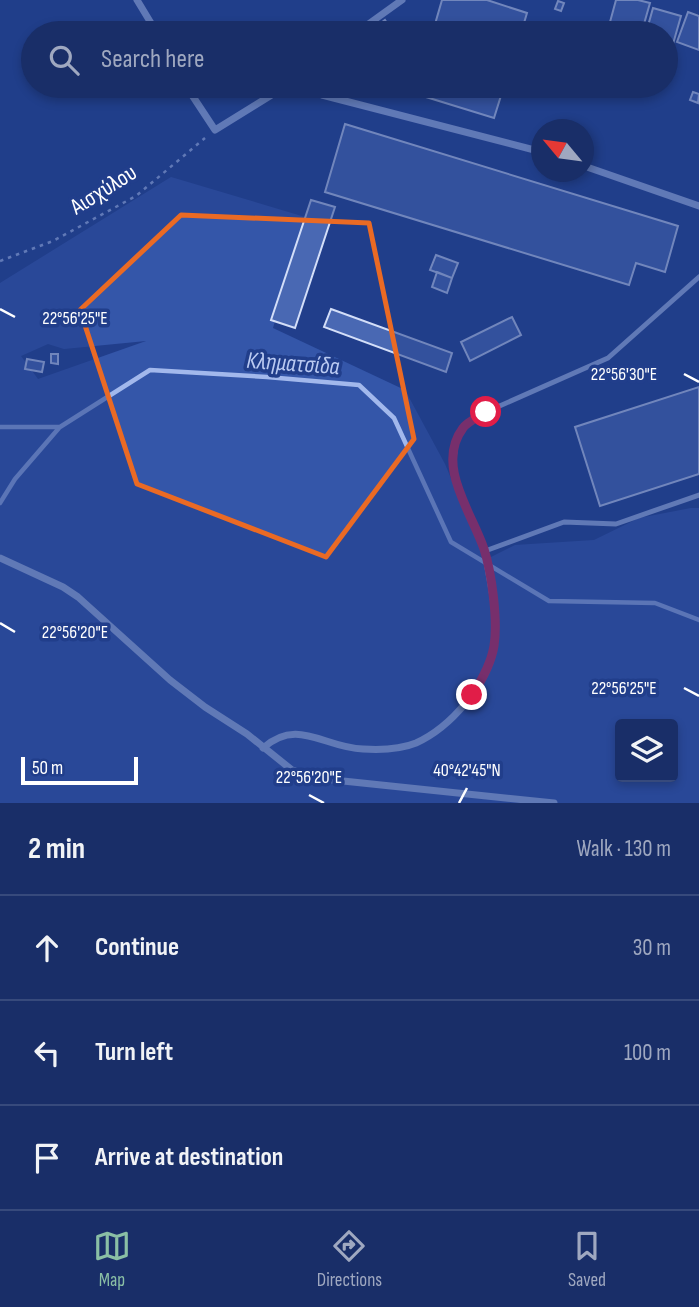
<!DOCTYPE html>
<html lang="en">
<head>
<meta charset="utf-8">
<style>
	body { margin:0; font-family:"Sofia Sans Condensed",sans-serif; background:#263a71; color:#f1f3f6 }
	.controls { position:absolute; right:21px; bottom:21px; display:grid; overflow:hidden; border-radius:7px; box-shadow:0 4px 10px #0003 }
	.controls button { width:63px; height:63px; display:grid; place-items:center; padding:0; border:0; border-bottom:2px solid #374a7c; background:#192e68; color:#f1f3f6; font:35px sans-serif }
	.compass { position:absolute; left:531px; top:119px; width:63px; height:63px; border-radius:50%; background:#192e68; box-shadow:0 4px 10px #0003; rotate:299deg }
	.scale { position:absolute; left:21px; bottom:18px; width:117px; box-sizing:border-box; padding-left:7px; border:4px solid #fff; border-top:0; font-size:19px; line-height:24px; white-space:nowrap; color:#fff; -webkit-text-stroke:5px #213e8b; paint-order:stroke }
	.stop { position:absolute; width:21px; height:21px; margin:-16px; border:5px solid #e11d48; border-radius:50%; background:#fff }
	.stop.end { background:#e11d48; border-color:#fff; box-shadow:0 2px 7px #0008 }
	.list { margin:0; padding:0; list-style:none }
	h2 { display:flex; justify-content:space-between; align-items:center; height:91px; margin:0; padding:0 28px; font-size:30px }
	h2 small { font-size:23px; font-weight:400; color:#9fa8c0 }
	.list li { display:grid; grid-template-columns:46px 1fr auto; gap:21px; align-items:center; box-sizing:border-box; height:105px; padding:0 28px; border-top:2px solid #374a7c }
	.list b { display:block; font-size:26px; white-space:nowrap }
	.list em { font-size:23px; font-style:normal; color:#9fa8c0 }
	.icon { flex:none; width:38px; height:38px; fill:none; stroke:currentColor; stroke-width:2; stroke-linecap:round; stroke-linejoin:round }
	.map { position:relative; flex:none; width:699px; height:803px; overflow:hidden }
	.search { position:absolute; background:#192e68; box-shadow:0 4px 10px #0003; left:21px; right:21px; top:21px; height:77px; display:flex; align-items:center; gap:18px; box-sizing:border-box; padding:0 24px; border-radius:38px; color:#9fa8c0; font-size:26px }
	.sheet { height:406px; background:#192e68 }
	nav { display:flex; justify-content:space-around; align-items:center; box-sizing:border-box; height:98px; border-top:2px solid #374a7c; background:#192e68; font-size:19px; color:#9fa8c0 }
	nav a { display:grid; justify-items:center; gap:4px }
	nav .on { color:#8abfa5 }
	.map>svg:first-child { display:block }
	.green { fill:#3456a9; fill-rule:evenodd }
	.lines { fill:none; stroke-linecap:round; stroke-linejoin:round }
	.stream { stroke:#a2b8ec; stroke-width:4.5 }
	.building { fill:#4968b3; stroke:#d3def8; stroke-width:2 }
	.path { stroke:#aec0eb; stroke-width:2.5; stroke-dasharray:3.5 5; stroke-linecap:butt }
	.service { stroke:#aec0eb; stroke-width:5 }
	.minor { stroke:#aec0eb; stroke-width:7 }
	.route { stroke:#e11d48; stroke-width:9 }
	.marked { fill:none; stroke:#ea6a24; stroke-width:5; stroke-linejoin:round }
	.ticks { fill:none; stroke:#fff; stroke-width:2.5 }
	.labels { text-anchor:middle; stroke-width:7; stroke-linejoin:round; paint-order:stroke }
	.street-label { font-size:23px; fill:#fff; stroke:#213e8b }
	.water-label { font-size:24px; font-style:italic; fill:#bacaf2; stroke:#213e8b }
	.ticks-label { font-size:18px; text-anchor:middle; fill:#fff; stroke:#213e8b; stroke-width:7; stroke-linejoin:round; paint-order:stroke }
</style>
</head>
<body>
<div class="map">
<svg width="699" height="803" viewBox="0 0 699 803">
	<rect width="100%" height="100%" fill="#213e8b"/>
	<path class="green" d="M171 177 305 217 273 328 405 390 445 464 485 560 515 545 594 540 639 518 691 508H699V803H0V283ZM146 341 38 379 21 356 48 344 64 349ZM620 724H673V777H620Z"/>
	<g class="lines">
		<path class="stream" d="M0 427H60L150 370 267 377 359 385 394 418 451 542 549 601 655 603 699 620
			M0 503 15 479 59 428"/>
	</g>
	<path class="building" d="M442 0H487L527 13 521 33H441L433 31Z
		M616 0H638L650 3 642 31 610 22Z
		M558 1 564 3 561 11 555 9Z
		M653 8 681 16 673 44 666 42V33H646Z
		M688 12 699 16V50L677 42Z
		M385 20 394 33H367Z
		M429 86H504L494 118 426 97Z
		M693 92 699 94 698 103 690 100Z
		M345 124 678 226 665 272 636 263 629 285 325 192Z
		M311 200 335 207 295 328 271 320Z
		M436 255 458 263 452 278 430 270Z
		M437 272 452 278 447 293 432 287Z
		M331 309 452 353 446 372 324 327Z
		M512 317 521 335 470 361 461 342Z
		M51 354H58V364L51 363Z
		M27 359 44 362 42 372 25 369Z
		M699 387V474L600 506 575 427Z"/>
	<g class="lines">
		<path class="path" d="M0 261 53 241 136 196 205 138"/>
		<path class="service" d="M699 277 608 358 486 412 464 426 456 443 453 467 464 501 485 551 564 522 616 524 699 495"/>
		<path class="minor" d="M137 0 157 33
			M356 33 402 0
			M186 86 215 130 286 86
			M298 86 322 95 542 152
			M584 166 699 206
			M0 558 63 587 78 597 170 680 205 707 247 734 292 770 324 779 554 803
			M263 748C298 717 324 748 363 749 380 750 399 750 416 743 451 727 487 685 494 647 499 616 490 581 485 551"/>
	</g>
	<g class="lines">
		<path class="route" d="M472 695C482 680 491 664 494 646 498 621 492 574 484 549 472 513 435 465 463 428 468 421 479 417 486 412"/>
	</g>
	<path d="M0 0H699V803H0ZM181 215 369 223 414 439 326 557 137 484 80 310Z" fill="#213e8b" fill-opacity=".55" fill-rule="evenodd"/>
	<path class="marked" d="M181 215 369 223 414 439 326 557 137 484 80 310Z"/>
	<path class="ticks" d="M0 309 15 317M684 374 699 382M0 623 15 632M684 688 699 696M309 795 324 803M459 803 467 788"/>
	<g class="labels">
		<g class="street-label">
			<text transform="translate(103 189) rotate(-32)" y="8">Αισχύλου</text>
		</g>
		<g class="water-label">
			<text transform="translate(293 363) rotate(4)" y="8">Κληματσίδα</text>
		</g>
	</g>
	<g class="ticks-label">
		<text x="75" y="324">22°56'25"E</text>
		<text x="624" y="380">22°56'30"E</text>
		<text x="75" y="638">22°56'20"E</text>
		<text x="624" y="694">22°56'25"E</text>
		<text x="467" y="776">40°42'45"N</text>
		<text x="309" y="783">22°56'20"E</text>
	</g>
</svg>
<div class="controls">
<button><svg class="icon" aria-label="layers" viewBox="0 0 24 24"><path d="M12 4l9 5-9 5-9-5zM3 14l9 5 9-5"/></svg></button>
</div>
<svg class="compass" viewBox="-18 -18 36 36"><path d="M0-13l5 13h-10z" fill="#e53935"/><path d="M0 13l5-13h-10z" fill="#9fa8c0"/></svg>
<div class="scale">50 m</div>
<div class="stop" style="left:486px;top:412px"></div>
<div class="stop end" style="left:472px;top:695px"></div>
<div class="search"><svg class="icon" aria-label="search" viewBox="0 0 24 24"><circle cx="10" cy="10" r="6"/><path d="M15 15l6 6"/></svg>Search here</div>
</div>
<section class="sheet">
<h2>2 min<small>Walk · 130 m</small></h2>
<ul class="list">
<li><svg class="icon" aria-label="ahead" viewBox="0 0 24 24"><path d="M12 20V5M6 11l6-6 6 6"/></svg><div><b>Continue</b></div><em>30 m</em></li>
<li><svg class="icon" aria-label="left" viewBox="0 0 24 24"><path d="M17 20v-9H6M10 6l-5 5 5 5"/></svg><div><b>Turn left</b></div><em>100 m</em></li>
<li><svg class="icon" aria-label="arrive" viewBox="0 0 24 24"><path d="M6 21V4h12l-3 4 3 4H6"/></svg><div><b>Arrive at destination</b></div></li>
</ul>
</section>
<nav>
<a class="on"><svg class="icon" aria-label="map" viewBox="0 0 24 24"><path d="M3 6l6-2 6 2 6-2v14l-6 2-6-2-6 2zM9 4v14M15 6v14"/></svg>Map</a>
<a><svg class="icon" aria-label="directions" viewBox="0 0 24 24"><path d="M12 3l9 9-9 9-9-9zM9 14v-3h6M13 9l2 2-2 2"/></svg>Directions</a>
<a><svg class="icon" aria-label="saved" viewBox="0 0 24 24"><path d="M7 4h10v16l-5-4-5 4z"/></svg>Saved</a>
</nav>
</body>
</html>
